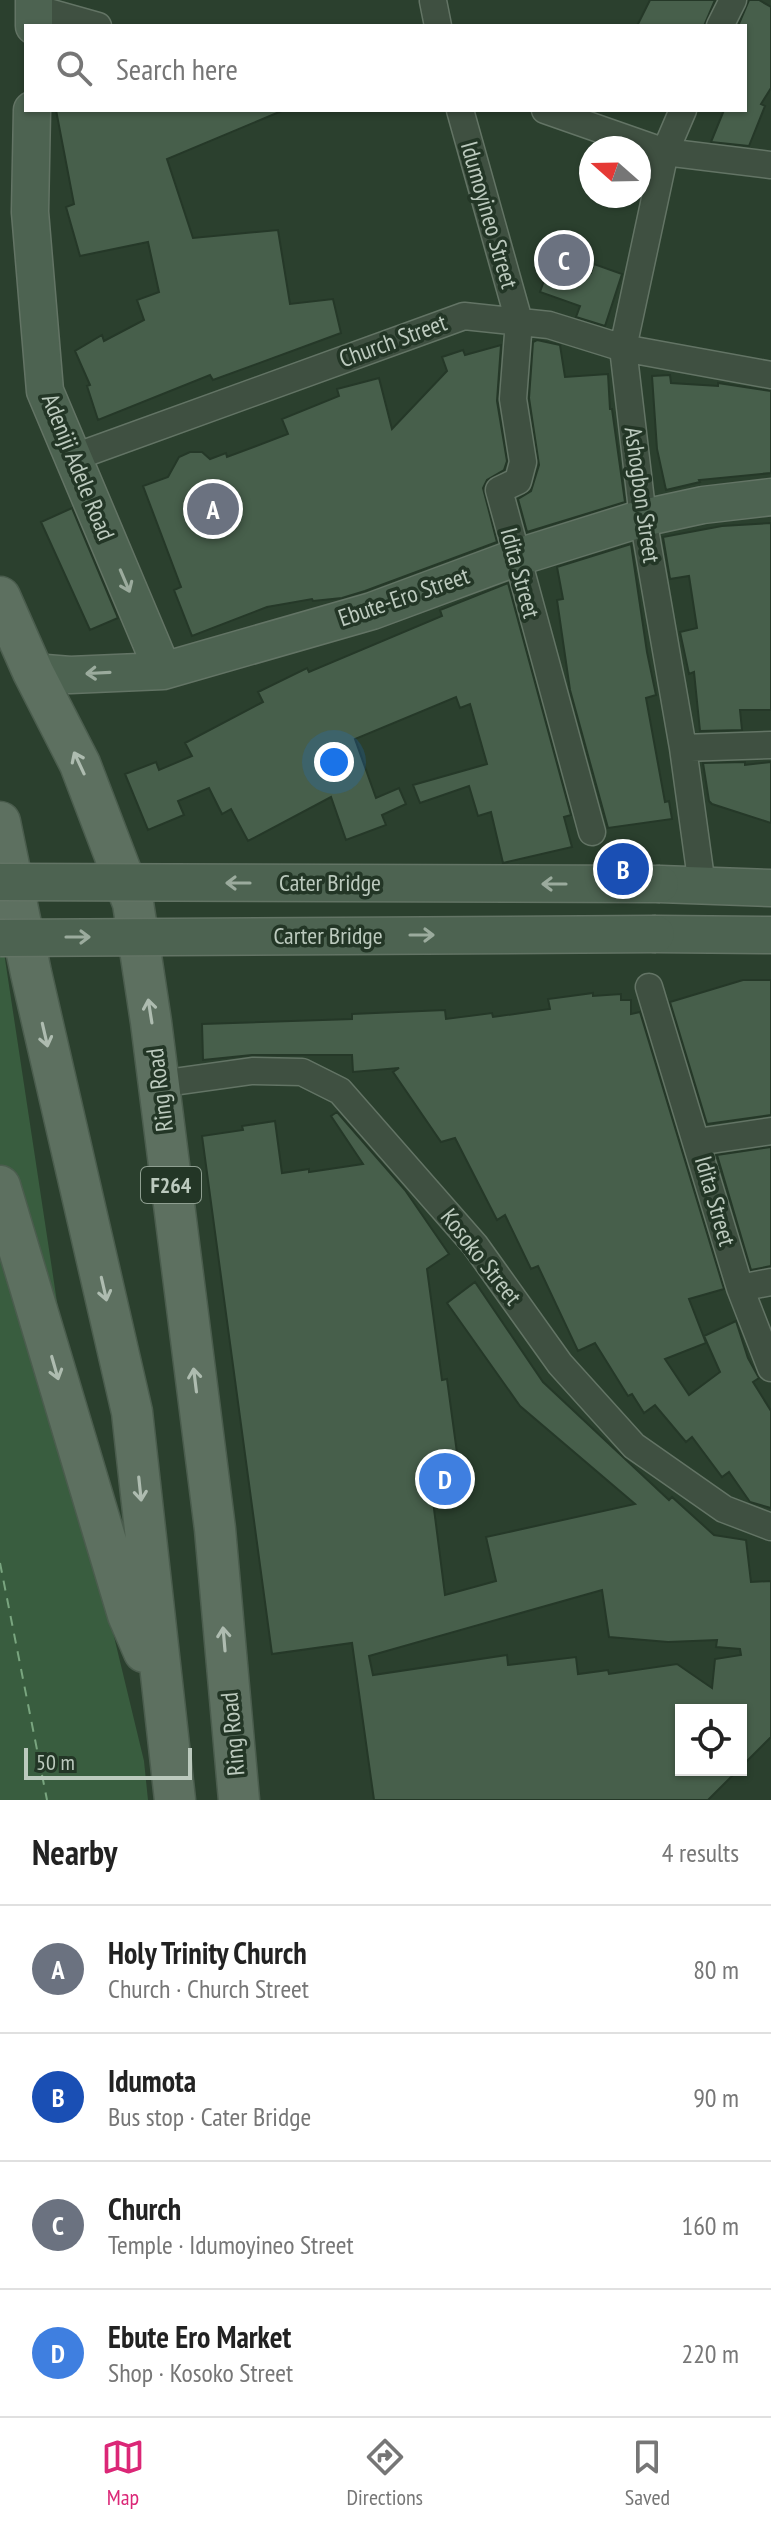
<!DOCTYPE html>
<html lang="en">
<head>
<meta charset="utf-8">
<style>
	body { margin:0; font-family:"PT Sans Narrow",sans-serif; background:#f6f6f6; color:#222 }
	.controls { position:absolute; right:24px; bottom:24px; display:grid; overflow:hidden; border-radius:0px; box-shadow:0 2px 6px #0004 }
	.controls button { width:72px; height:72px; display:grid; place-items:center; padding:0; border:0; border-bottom:2px solid #e0e0e0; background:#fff; color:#222; font:40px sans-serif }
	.compass { position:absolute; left:579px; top:136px; width:72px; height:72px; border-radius:50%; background:#fff; box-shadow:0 2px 6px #0004; rotate:290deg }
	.scale { position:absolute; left:24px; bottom:20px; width:168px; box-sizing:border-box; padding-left:8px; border:4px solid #bccabe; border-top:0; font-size:22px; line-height:28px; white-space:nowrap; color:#bccabe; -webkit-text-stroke:6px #233626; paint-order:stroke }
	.you { position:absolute; left:334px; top:762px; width:28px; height:28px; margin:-20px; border:6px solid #fff; border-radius:50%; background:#1a73e8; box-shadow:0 0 0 12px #1a73e833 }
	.badge { display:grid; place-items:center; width:52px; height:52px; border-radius:50%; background:#db2777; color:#fff; font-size:26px; font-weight:700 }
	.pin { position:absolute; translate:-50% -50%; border:4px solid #fff; box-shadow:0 2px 8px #0006 }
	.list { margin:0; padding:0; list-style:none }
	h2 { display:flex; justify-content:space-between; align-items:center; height:104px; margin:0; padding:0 32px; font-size:34px }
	h2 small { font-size:26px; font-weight:400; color:#767676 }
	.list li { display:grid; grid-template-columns:52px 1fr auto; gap:24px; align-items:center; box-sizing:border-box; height:128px; padding:0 32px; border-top:2px solid #e0e0e0 }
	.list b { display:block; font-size:30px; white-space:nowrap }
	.list p { margin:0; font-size:26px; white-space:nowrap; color:#767676 }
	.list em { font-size:26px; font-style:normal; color:#767676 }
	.icon { flex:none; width:44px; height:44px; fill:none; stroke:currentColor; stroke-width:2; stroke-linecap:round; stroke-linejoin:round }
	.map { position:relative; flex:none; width:771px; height:1800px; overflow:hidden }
	.search { position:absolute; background:#fff; box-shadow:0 2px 6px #0004; left:24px; right:24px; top:24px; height:88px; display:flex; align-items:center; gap:20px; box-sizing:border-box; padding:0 28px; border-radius:0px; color:#767676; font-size:30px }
	.sheet { height:616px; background:#fff }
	nav { display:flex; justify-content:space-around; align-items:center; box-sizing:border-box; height:112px; border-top:2px solid #e0e0e0; background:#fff; font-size:22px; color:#767676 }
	nav a { display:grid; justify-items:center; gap:4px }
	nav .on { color:#db2777 }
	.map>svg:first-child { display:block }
	.water { fill:#395d3f }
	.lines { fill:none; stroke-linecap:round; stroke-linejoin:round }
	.ferry { stroke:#79a57f; stroke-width:2; stroke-dasharray:10 8; stroke-linecap:butt }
	.building { fill:#475f4b; stroke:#253828; stroke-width:2; fill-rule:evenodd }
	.street-casing { stroke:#637465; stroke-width:29 }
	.secondary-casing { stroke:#637465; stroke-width:39 }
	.primary-casing { stroke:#4b5d4e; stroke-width:43 }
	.street { stroke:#3f5041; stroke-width:26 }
	.secondary { stroke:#4d6351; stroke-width:36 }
	.primary { stroke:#5d7060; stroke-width:40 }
	.secondary-bridge-casing { stroke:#637465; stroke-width:39; stroke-linecap:butt }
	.secondary-bridge { stroke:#4d6351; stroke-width:36 }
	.oneway { stroke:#9bab9d }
	.oneway2 { stroke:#aebcb0 }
	.labels { text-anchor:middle; stroke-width:7; stroke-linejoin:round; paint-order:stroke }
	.shield { fill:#233626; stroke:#8e9e90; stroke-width:2 }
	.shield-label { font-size:22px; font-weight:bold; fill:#bccabe }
	.street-label { font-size:24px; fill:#bccabe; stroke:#233626 }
</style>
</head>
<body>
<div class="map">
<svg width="771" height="1800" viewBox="0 0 771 1800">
	<rect width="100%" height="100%" fill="#2b402e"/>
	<path class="water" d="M0 926 97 1566 144 1761 148 1800H0Z"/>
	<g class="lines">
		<path class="ferry" d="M0 1563 47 1800"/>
	</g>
	<path class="building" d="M650 0H715L704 26H637Z
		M749 0H759L771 7V88L761 104 765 106 749 146 711 142 724 110H745V26H738Z
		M56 110H284L167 159 193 238 278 230 290 304 333 299 341 333 213 380 210 375 98 420 87 386 90 385 75 351 102 335 104 341 144 320 137 300 159 292 148 242 80 256 66 207 74 204Z
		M551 261 591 273 594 264 622 274 605 326 576 317 580 306 540 292Z
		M537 340 560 345 565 377 608 374 610 409H612L625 502 527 532 518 499 531 491 539 465 529 398 533 342Z
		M501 345 497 401 507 461 504 470 487 480 483 488 497 542 365 591 342 598 313 601 312 599 267 607 192 636 174 590 181 587 143 486 168 477 179 457 190 452H202L210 459 226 453 227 457 288 434 282 419 339 396 337 389 379 378 392 429 447 371 442 357 463 350 465 355Z
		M670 375 671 383 718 386V383L771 391V473L699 480 700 482 666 490 657 449 652 376Z
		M72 508 118 618 90 630 41 522Z
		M771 523V710H740L742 730 700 731 694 672 689 674 680 632 697 628 689 576 670 579 663 537 722 526Z
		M631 544 647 652 656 695 646 698 665 802 669 801 672 819 608 828 570 690 557 600 563 599 557 567Z
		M508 583 571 815 564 817 572 847 503 863 491 812 478 816 469 786 420 803 413 785 487 764 470 704 460 708 456 697 355 739 376 798 399 788 406 804 382 815 386 825 346 840 331 797 248 841 231 809 222 814 209 788 178 801 184 815 148 830 125 774 156 762 159 770 192 756 185 743 263 702 258 692 307 668 309 672 442 616 440 610Z
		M745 762V765L771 762V823L712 804 709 801 703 763Z
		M743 980H771V1115L707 1124 670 1002Z
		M593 993V996L621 994V1000H631V1014L640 1012 724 1289 689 1299 706 1343 665 1359 689 1395 720 1372 704 1336 736 1321 748 1358 759 1378 753 1382 771 1411V1508L750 1502 729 1472 722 1477 692 1437 686 1442 655 1405 644 1413 632 1394 628 1396 595 1343 578 1351 538 1266 531 1269 505 1215 497 1220 455 1138 441 1142 393 1072 399 1068 353 1072 352 1055H252L203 1060 202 1024 352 1019V1014L445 1010 446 1019 492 1013 493 1017 550 1009 548 999Z
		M337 1112 405 1190 449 1254 427 1269 442 1380 447 1379 463 1497 433 1501 445 1595 496 1581 486 1537 635 1504 520 1406 447 1303 475 1282 543 1382 669 1500 672 1497 714 1535 746 1540 751 1582 771 1581V1737L741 1767V1710H681V1770H738L708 1800H374L352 1643 272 1654 202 1136 243 1130 242 1126 275 1121 282 1173 309 1169V1172L363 1164 331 1116ZM602 1590 609 1637 668 1642 717 1640 716 1647 740 1649 741 1655 715 1659 712 1688 677 1664 609 1674 608 1670 578 1674 576 1657 508 1665 507 1655 373 1675 369 1656Z
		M771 1147V1266L751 1270 717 1155Z"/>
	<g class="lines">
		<g class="street-casing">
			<path id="street" d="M433 1 438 26
				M34 8 98 26
				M720 26 733 0
				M460 110 519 321 513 399 523 462 518 481 499 490 592 832
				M545 110 665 152 771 165
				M683 110 665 152 623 348 643 518 683 748 702 886
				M72 458 464 316 549 325 623 348 771 375
				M683 748 771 745
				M649 987 740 1288 771 1368
				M159 1084 252 1071 302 1072 340 1091 475 1245 560 1364 634 1446 724 1509 771 1527
				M697 1142 771 1131
				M740 1288 771 1282"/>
		</g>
		<g class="secondary-casing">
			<path id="secondary" d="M34 26V0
				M32 110 30 212 45 391 163 671
				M33 672 70 675 163 671 372 611 515 558 643 518 703 505 771 497
				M660 884 771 888
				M656 934 771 935"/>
		</g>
		<g class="primary-casing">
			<path id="primary" d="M0 597 33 672 80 764 133 903 151 1022 215 1529 239 1800
				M0 822 31 973 132 1412 175 1800
				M0 1186 128 1615 144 1652"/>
		</g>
		<use href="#street" class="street"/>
		<use href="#secondary" class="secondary"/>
		<use href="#primary" class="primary"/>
		<g class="secondary-bridge-casing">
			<path id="secondary-bridge" d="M0 882 660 884
				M0 938 656 934"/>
		</g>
		<use href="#secondary-bridge" class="secondary-bridge"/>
	</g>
	<defs><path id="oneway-shaft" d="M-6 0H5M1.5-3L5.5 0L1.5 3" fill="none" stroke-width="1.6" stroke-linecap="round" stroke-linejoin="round" transform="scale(2)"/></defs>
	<g class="oneway">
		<use href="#oneway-shaft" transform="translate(125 581) rotate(67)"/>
		<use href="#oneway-shaft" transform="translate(98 673) rotate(177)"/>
		<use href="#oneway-shaft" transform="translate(238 883) rotate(-180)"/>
		<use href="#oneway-shaft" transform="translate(554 884) rotate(-180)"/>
		<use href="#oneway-shaft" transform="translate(422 935)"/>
		<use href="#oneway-shaft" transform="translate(78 937)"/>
	</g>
	<g class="oneway2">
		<use href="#oneway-shaft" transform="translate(79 763) rotate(-115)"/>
		<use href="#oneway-shaft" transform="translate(150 1011) rotate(-99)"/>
		<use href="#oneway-shaft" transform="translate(45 1035) rotate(77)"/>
		<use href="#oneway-shaft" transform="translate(104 1289) rotate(77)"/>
		<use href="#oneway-shaft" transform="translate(55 1368) rotate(74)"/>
		<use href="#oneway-shaft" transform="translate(195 1380) rotate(-97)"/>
		<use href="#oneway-shaft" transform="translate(140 1489) rotate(84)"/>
		<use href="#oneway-shaft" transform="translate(224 1639) rotate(-95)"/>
	</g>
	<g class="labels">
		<rect class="shield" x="141" y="1167" width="60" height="36" rx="6"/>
		<g class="shield-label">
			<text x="171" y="1193">F264</text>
		</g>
		<g class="street-label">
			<text transform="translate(489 215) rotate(74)" y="8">Idumoyineo Street</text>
			<text transform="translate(393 341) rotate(-20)" y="8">Church Street</text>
			<text transform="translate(78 467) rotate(68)" y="8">Adeniji Adele Road</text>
			<text transform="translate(642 495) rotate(82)" y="8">Ashogbon Street</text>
			<text transform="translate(520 573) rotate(75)" y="8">Idita Street</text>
			<text transform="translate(404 597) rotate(-19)" y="8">Ebute-Ero Street</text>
			<text x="330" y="891">Cater Bridge</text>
			<text x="328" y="944">Carter Bridge</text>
			<text transform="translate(160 1090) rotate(-97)" y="8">Ring Road</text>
			<text transform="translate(715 1201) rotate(74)" y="8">Idita Street</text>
			<text transform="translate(481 1257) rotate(52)" y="8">Kosoko Street</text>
			<text transform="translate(233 1734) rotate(-95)" y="8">Ring Road</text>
		</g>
	</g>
</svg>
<div class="controls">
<button><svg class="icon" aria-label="locate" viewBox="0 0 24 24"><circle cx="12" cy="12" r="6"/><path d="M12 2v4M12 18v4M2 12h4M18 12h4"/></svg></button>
</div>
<svg class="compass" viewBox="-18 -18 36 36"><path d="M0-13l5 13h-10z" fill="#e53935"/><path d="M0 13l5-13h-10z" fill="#767676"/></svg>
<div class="scale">50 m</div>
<div class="you"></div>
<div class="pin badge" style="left:213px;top:509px;background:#6b7280">A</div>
<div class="pin badge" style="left:623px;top:869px;background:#1a4fb4">B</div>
<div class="pin badge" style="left:564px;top:260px;background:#6b7280">C</div>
<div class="pin badge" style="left:445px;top:1479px;background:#3f7fe0">D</div>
<div class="search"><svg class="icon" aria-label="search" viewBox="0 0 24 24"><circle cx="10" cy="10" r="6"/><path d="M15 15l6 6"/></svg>Search here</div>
</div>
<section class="sheet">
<h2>Nearby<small>4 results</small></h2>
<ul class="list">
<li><span class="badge" style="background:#6b7280">A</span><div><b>Holy Trinity Church</b><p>Church · Church Street</p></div><em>80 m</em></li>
<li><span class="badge" style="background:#1a4fb4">B</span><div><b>Idumota</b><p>Bus stop · Cater Bridge</p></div><em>90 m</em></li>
<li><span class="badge" style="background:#6b7280">C</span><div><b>Church</b><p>Temple · Idumoyineo Street</p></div><em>160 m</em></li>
<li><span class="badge" style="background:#3f7fe0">D</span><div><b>Ebute Ero Market</b><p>Shop · Kosoko Street</p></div><em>220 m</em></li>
</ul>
</section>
<nav>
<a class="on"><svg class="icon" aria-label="map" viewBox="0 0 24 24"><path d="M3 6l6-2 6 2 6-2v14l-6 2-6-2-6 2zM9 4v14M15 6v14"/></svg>Map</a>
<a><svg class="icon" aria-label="directions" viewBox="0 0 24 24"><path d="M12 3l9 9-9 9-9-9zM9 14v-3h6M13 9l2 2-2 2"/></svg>Directions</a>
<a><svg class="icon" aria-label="saved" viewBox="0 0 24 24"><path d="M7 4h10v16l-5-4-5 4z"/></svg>Saved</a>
</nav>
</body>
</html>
